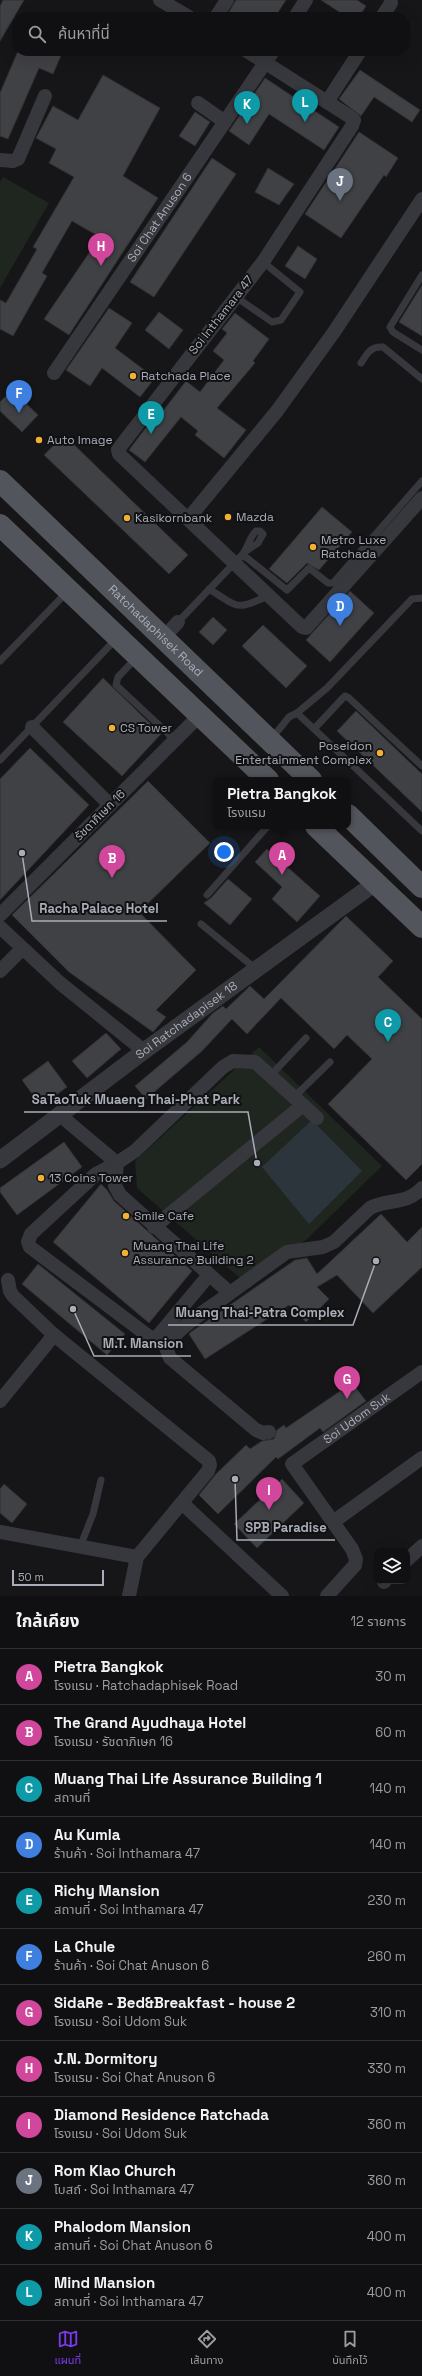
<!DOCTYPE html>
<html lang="th">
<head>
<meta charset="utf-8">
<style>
	body { margin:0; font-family:"Space Grotesk","Noto Sans Thai",sans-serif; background:#1e1e20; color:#f1f3f6 }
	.controls { position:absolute; right:12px; bottom:12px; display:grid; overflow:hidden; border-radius:8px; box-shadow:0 4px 16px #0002 }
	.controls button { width:36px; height:36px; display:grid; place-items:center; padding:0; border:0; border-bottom:1px solid #303032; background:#101012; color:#f1f3f6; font:20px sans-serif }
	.scale { position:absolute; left:12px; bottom:10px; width:92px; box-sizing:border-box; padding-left:4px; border:2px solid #a8adb8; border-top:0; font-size:11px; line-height:14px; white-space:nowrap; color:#a8adb8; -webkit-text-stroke:3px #111113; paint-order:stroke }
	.you { position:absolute; left:224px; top:852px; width:14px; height:14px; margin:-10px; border:3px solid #fff; border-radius:50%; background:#1a73e8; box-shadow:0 0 0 6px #1a73e833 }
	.badge { display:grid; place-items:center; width:26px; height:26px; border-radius:50%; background:#7c3aed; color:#fff; font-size:13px; font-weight:700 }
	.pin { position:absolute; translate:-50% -33px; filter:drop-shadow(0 1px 2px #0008) }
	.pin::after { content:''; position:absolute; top:21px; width:14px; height:12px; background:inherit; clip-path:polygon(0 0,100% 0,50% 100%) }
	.popup { position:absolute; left:213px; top:777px; width:138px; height:52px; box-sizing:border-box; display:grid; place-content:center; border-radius:8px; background:#101012; filter:drop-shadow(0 1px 3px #0005); font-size:13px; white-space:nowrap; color:#9c9d9f }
	.popup b { font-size:15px; color:#f1f3f6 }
	.popup::after { content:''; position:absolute; left:50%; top:100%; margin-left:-8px; border:8px solid transparent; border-top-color:#101012 }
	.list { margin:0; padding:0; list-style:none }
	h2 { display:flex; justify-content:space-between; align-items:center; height:52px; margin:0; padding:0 16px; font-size:17px }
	h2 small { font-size:13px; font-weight:400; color:#9c9d9f }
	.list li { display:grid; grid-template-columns:26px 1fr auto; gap:12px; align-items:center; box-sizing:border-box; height:56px; padding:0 16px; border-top:1px solid #303032 }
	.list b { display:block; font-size:15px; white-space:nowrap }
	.list p { margin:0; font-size:13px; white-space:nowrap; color:#9c9d9f }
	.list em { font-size:13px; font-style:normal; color:#9c9d9f }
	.icon { flex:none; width:22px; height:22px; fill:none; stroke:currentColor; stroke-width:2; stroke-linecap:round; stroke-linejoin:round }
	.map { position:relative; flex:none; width:422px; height:1596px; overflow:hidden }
	.search { position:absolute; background:#101012; box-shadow:0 4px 16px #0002; left:12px; right:12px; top:12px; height:44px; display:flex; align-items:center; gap:10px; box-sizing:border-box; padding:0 14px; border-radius:16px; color:#9c9d9f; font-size:15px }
	.sheet { height:724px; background:#101012 }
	nav { display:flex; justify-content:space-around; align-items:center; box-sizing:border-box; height:56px; border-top:1px solid #303032; background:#101012; font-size:11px; color:#9c9d9f }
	nav a { display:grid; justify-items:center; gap:2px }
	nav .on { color:#7c3aed }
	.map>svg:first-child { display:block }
	.green { fill:#1e261f }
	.water { fill:#2c353c }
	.building { fill:#404145; stroke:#303034 }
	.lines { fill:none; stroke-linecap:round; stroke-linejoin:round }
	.service { stroke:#37383d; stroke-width:7 }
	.minor { stroke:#37383d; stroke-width:14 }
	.tertiary { stroke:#37383d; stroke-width:17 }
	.primary { stroke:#53555c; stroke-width:22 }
	.poi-dot { fill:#f2b134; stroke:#111113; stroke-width:1.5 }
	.labels { text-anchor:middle; stroke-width:4; stroke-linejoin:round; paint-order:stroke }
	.street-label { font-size:12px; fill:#a8adb8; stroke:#111113 }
	.poi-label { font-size:12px; fill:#a8adb8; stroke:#111113; text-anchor:start }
	.leader { fill:none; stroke:#a8adb8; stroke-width:1.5 }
	.callout-dot { fill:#a8adb8; stroke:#111113; stroke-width:1.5 }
	.callout-label { font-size:13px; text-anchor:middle; font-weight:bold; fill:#a8adb8; stroke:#111113; stroke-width:4; stroke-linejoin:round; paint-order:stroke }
</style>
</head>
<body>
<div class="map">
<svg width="422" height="1596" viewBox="0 0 422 1596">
	<rect width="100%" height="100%" fill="#161618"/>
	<path class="green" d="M3 177 49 203 0 288V182Z
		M259 1047 382 1166 306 1240 241 1279 137 1188 135 1161Z"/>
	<path class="water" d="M312 1120 362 1171 309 1224 262 1167Z"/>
	<path class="building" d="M3 0H24L0 41V6Z
		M236 0H286L275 17H226Z
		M321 0H357L366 6 359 17H347Z
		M18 51H63L53 74 39 68 8 139 0 136V93Z
		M360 70 420 110 412 122 374 97 361 116 339 99Z
		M103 75 160 108 123 176 158 198 69 335 44 319 100 237 72 221 42 273 47 276 13 336 0 329V300L6 303 37 249 33 247 74 177 49 163 56 149 36 138 53 106 78 120Z
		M265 78 339 127 324 150 269 114 249 145 229 131Z
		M195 112 210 122 195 146 179 136Z
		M359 132 398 158 386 177 384 175 341 238 305 214Z
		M212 158 236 174 154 297 130 282Z
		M268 168 294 184 279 205 255 192Z
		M298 246 317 259 305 279 285 266Z
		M422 285V336L399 322Z
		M109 308 132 323 115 348 155 378 140 397 102 368 90 386 66 370Z
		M159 312 183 330 169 349 145 330Z
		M235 313 269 339 253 361 255 363 217 408 246 430 224 458 195 435 198 431 181 417 145 462 129 450 160 409 163 411 186 381 200 392 224 360 213 351 227 333 222 329Z
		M12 390 38 415 22 432 0 411V402Z
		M64 435 188 555 169 574 44 455Z
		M322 507 352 532 319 570 307 563 287 583 269 569Z
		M350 591 374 613 330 662 306 640Z
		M213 617 227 630 213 645 199 632Z
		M263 625 307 666 286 688 242 646Z
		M103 678 161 734 122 776 63 722Z
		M356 711 422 774V812L337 731Z
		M30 748 89 805 0 900V779Z
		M148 781 210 843 139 912 196 970 156 1010 166 1017 153 1032 69 972 12 915Z
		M267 849 320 896 297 922 272 899 282 887 255 862Z
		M228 879 252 899 230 925 204 903 211 898Z
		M346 916 393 961 378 977 422 1019V1164L406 1180 328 1104 372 1059 347 1035 334 1049 281 998 247 1034 232 1019 202 1051 146 1099 135 1086 187 1042 213 1013 223 1006 226 1009 250 986 264 999Z
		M106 1033 121 1049 87 1078 72 1061Z
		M48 1061 67 1087 41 1106 22 1080Z
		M64 1142 82 1167 17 1215 0 1192V1188Z
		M101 1184 107 1190 114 1201 192 1271 149 1323 53 1242Z
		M381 1214 407 1242 422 1227V1267L373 1313 337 1275 317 1287 329 1299 306 1322 289 1305 205 1359 189 1334 191 1332 295 1260 307 1258 317 1274Z
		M38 1264 125 1334 107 1355 22 1284Z
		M352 1383 366 1401 323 1432 320 1428 278 1459 276 1457 218 1514 199 1495 216 1474 246 1445 250 1449 262 1441 274 1439 277 1430 284 1425 286 1428Z
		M282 1479 304 1503 257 1548 234 1524Z
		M4 1484 27 1504 12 1523 0 1513V1489Z"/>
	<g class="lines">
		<path class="service" d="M422 275 390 327 393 332 422 350
			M236 297 272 322 281 320 300 292 263 262
			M361 363C367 354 370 346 383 347L422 379
			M241 556C248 549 248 539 256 531H260L263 534 258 543 246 551
			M209 589C240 608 235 611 270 595
			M178 622 241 556 247 558 287 590 309 568 328 583H333L422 481
			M136 658 118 677 116 685 175 740
			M0 661 67 592
			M297 713 327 688 412 599 422 598
			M272 738 289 717 297 713 314 729
			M0 760 116 639
			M422 766 349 698 345 696 342 699 314 729 422 831
			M207 895 268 826
			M201 924 256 969
			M271 1075 306 1038
			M294 1097 330 1062
			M80 1547 93 1514 101 1480"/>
		<g class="minor">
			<path d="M160 0 189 17"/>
			<path d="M216 17 227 0"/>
			<path d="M295 17 306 0"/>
			<path d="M382 17 391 3"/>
			<path d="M247 51 349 116 354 120 352 126 263 262 120 447 118 450 119 454 302 627 306 628 422 498"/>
			<path d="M327 102 360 51"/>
			<path d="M198 103 225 122"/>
			<path d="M0 160 13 161 18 159 45 96"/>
			<path id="s1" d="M54 373 273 51"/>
			<path d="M188 519 277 411 334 332 422 199"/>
			<path d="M164 637 178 622"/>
			<path d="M32 727 110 805"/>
			<path d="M0 915 200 715"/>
			<path d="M0 927 60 983 144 1051"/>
			<path d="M0 971 22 949"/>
			<path d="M61 1116 117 1163 96 1174 31 1234 28 1242 30 1247 151 1338 158 1336 209 1275"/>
			<path d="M317 1118 255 1062 233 1061 223 1067 135 1151 117 1163 115 1186 120 1195 230 1293 287 1252 323 1247 334 1242 370 1208C389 1198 405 1206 422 1188"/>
			<path d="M154 1227 303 1105"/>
			<path d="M8 1280 10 1291 13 1296 54 1335 209 1461 210 1465 208 1471 137 1557 129 1596"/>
			<path d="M230 1293C211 1308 176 1327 166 1348L170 1358 256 1430 263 1433 269 1432"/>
			<path d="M0 1401 54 1335"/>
			<path d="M183 1504 282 1596"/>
			<path d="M333 1522 422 1458"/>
			<path d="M0 1532 137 1557"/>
			<path d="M407 1560 422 1546"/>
			<path d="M384 1582 385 1581"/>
			<path id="s2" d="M327 1596 355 1565 356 1559 352 1549 292 1464 422 1372"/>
		</g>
		<path class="tertiary" id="s3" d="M0 1160 144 1051 375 883"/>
		<g class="primary">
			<path id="s4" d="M0 481 311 780"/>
			<path d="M0 525 268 780"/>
			<path d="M348 815 422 887"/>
			<path d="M316 826 422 927"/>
		</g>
	</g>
	<g class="poi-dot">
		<circle cx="133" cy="376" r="4"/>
		<circle cx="39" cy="440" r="4"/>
		<circle cx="228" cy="517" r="4"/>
		<circle cx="127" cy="518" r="4"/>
		<circle cx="313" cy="547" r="4"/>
		<circle cx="112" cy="728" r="4"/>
		<circle cx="380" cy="753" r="4"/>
		<circle cx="41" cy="1178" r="4"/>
		<circle cx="126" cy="1216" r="4"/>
		<circle cx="125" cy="1253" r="4"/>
	</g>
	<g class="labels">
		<g class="street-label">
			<text dy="4" stroke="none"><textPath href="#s1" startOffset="188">Soi Chat Anuson 6</textPath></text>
			<text transform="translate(221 315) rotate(-52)" y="4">Soi Inthamara 47</text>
			<text dy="4" stroke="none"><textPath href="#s4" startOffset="216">Ratchadaphisek Road</textPath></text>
			<text transform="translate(100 815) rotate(-45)" y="4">รัชดาภิเษก 16</text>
			<text dy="4" stroke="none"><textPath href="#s3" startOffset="233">Soi Ratchadapisek 18</textPath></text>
			<text dy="4" stroke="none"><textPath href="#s2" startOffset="242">Soi Udom Suk</textPath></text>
		</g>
		<g class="poi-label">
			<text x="141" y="380">Ratchada Place</text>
			<text x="47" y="444">Auto Image</text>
			<text x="236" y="521">Mazda</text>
			<text x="135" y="522">Kasikornbank</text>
			<text x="321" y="544">Metro Luxe<tspan x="321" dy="14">Ratchada</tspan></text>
			<text x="120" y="732">CS Tower</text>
			<text x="372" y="750" text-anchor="end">Poseidon<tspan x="372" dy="14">Entertainment Complex</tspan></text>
			<text x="49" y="1182">13 Coins Tower</text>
			<text x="134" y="1220">Smile Cafe</text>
			<text x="133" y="1250">Muang Thai Life<tspan x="133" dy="14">Assurance Building 2</tspan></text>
		</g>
	</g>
	<path class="leader" d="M22 853L32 921H167M257 1163L248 1112H24M376 1261L353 1325H168M73 1309L94 1356H191M235 1479L237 1540H335"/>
	<g class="callout-dot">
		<circle cx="22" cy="853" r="4"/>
		<circle cx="257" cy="1163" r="4"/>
		<circle cx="376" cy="1261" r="4"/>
		<circle cx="73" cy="1309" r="4"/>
		<circle cx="235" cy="1479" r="4"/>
	</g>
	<g class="callout-label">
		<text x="99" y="913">Racha Palace Hotel</text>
		<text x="136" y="1104">SaTaoTuk Muaeng Thai-Phat Park</text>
		<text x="260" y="1317">Muang Thai-Patra Complex</text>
		<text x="143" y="1348">M.T. Mansion</text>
		<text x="286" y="1532">SPB Paradise</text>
	</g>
</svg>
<div class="controls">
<button><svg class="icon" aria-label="layers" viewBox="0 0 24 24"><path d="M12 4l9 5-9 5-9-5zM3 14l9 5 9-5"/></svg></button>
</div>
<div class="scale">50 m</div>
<div class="you"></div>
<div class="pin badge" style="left:282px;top:875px;background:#d1479c">A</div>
<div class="popup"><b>Pietra Bangkok</b>โรงแรม</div>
<div class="pin badge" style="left:112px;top:878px;background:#d1479c">B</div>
<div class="pin badge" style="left:388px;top:1042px;background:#0f9aa8">C</div>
<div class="pin badge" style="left:340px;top:626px;background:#3f7fe0">D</div>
<div class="pin badge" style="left:151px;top:434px;background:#0f9aa8">E</div>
<div class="pin badge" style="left:19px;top:413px;background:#3f7fe0">F</div>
<div class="pin badge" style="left:347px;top:1399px;background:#d1479c">G</div>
<div class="pin badge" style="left:101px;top:266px;background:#d1479c">H</div>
<div class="pin badge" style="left:269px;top:1510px;background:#d1479c">I</div>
<div class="pin badge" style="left:340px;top:201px;background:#6b7280">J</div>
<div class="pin badge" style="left:247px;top:124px;background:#0f9aa8">K</div>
<div class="pin badge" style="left:305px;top:122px;background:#0f9aa8">L</div>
<div class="search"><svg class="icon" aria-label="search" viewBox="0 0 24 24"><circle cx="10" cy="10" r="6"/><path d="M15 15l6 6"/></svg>ค้นหาที่นี่</div>
</div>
<section class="sheet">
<h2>ใกล้เคียง<small>12 รายการ</small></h2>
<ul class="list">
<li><span class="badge" style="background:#d1479c">A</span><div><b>Pietra Bangkok</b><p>โรงแรม · Ratchadaphisek Road</p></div><em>30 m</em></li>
<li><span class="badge" style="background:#d1479c">B</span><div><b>The Grand Ayudhaya Hotel</b><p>โรงแรม · รัชดาภิเษก 16</p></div><em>60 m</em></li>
<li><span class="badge" style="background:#0f9aa8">C</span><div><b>Muang Thai Life Assurance Building 1</b><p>สถานที่</p></div><em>140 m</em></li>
<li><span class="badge" style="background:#3f7fe0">D</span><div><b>Au Kumla</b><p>ร้านค้า · Soi Inthamara 47</p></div><em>140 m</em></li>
<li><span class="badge" style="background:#0f9aa8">E</span><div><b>Richy Mansion</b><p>สถานที่ · Soi Inthamara 47</p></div><em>230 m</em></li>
<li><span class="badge" style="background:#3f7fe0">F</span><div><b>La Chule</b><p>ร้านค้า · Soi Chat Anuson 6</p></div><em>260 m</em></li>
<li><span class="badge" style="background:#d1479c">G</span><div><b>SidaRe - Bed&amp;Breakfast - house 2</b><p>โรงแรม · Soi Udom Suk</p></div><em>310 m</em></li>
<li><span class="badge" style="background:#d1479c">H</span><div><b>J.N. Dormitory</b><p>โรงแรม · Soi Chat Anuson 6</p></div><em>330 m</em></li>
<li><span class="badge" style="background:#d1479c">I</span><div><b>Diamond Residence Ratchada</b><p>โรงแรม · Soi Udom Suk</p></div><em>360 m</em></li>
<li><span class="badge" style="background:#6b7280">J</span><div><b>Rom Klao Church</b><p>โบสถ์ · Soi Inthamara 47</p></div><em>360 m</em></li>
<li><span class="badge" style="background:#0f9aa8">K</span><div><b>Phalodom Mansion</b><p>สถานที่ · Soi Chat Anuson 6</p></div><em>400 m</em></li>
<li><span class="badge" style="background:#0f9aa8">L</span><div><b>Mind Mansion</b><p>สถานที่ · Soi Inthamara 47</p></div><em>400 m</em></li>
</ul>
</section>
<nav>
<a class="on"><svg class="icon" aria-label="map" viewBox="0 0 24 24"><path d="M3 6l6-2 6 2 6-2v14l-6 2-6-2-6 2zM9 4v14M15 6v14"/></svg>แผนที่</a>
<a><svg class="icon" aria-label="directions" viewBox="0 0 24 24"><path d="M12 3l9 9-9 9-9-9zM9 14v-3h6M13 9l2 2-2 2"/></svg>เส้นทาง</a>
<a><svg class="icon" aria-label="saved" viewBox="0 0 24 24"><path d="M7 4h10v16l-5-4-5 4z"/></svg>บันทึกไว้</a>
</nav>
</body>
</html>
